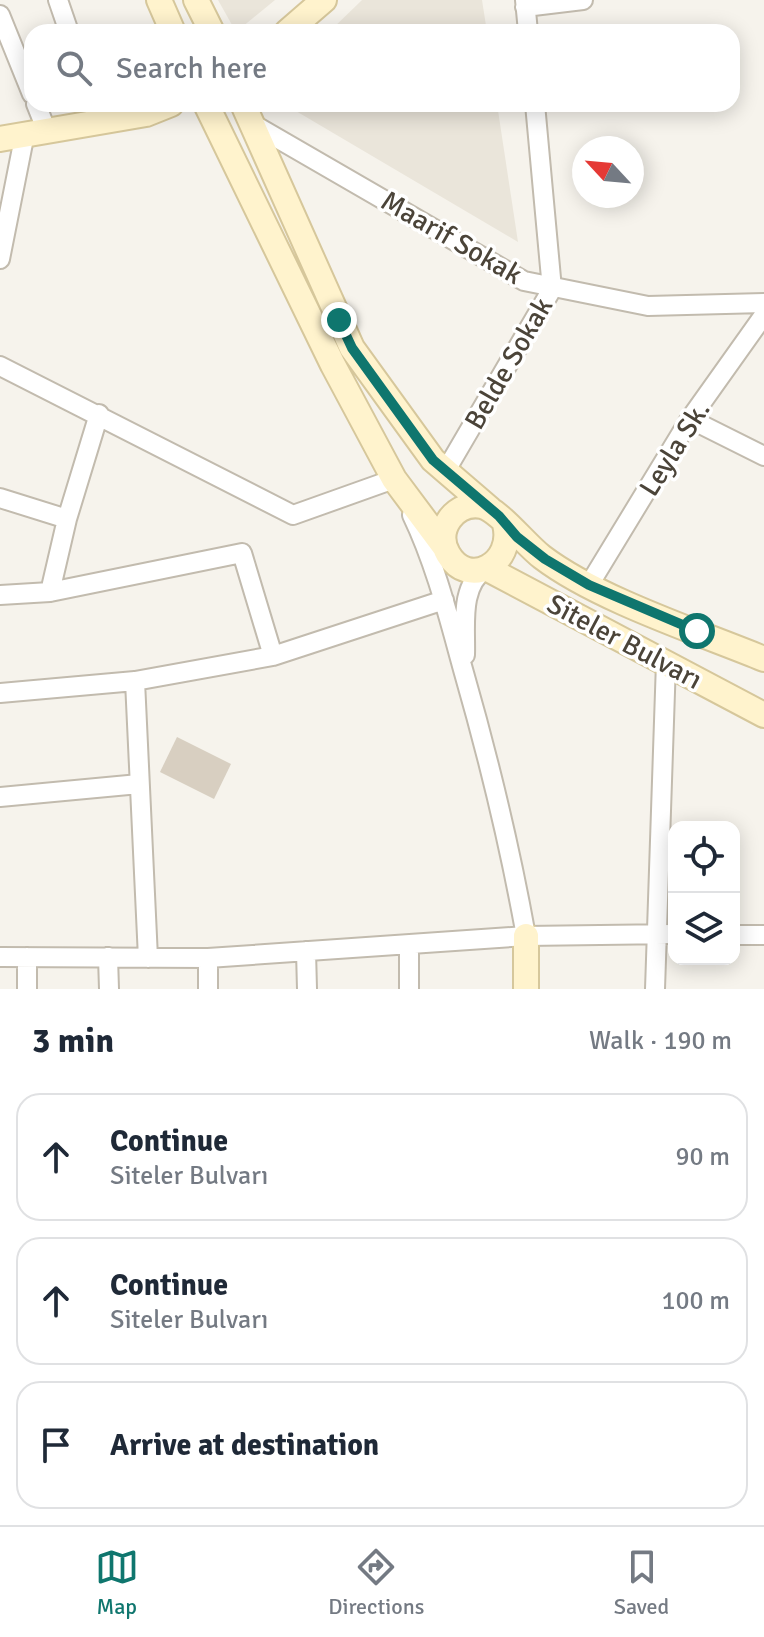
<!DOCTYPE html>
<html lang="en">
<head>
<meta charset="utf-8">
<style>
	body { margin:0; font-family:Signika,sans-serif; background:#f2f2f3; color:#1f2937 }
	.controls { position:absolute; right:24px; bottom:24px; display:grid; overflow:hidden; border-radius:16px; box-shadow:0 4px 20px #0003 }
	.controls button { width:72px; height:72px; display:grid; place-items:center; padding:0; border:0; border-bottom:2px solid #e0e1e3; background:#fff; color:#1f2937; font:40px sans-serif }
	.compass { position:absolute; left:572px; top:136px; width:72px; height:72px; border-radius:50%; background:#fff; box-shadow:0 4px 20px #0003; rotate:296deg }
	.stop { position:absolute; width:24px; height:24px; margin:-18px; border:6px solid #0f766e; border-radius:50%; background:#fff }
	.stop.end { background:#0f766e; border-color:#fff; box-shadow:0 2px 8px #0008 }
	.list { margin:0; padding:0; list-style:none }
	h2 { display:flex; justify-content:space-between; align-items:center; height:104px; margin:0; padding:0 32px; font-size:34px }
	h2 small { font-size:26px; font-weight:400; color:#747a83 }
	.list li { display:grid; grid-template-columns:52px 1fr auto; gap:24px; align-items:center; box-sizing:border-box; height:128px; margin:0 16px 16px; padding:0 16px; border:2px solid #e0e1e3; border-radius:24px }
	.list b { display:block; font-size:30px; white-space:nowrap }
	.list p { margin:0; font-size:26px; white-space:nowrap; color:#747a83 }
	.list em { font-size:26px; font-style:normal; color:#747a83 }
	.icon { flex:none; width:44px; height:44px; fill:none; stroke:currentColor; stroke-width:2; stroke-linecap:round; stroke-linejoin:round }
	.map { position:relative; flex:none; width:764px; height:989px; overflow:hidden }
	.search { position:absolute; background:#fff; box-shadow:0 4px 20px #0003; left:24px; right:24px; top:24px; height:88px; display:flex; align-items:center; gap:20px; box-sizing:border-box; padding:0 28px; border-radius:24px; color:#747a83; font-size:30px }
	.sheet { height:536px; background:#fff }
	nav { display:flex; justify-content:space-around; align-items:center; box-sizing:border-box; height:112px; border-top:2px solid #e0e1e3; background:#fff; font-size:22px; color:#747a83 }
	nav a { display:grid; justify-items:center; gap:4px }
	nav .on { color:#0f766e }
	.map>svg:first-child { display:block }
	.residential { fill:#eae5da }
	.building { fill:#d8cfc1 }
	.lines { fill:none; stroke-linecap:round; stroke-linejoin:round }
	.street-casing { stroke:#c2bbae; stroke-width:22 }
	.secondary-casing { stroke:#d6c79b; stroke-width:28 }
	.street { stroke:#fff; stroke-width:18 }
	.secondary { stroke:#fff3cd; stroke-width:24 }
	.route { stroke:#0f766e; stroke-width:10 }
	.labels { text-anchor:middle; stroke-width:7; stroke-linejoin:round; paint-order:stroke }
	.street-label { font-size:28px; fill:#4b4439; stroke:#fff }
</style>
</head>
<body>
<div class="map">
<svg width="764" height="989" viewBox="0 0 764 989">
	<rect width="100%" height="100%" fill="#f6f3ec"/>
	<path class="residential" d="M218 0H275L236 32Z
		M362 0H482L487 32H329Z
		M284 104H497L518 242Z"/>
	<path class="building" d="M177 737 231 764 214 799 160 772Z"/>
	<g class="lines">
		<g class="street-casing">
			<path id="street" d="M58 0 69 32
				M525 0 528 32
				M525 7 583 0
				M0 15 32 94
				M36 104 46 129
				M93 104 98 121
				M251 123 524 281 648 306 764 303
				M0 259 25 133
				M0 366 293 515 394 479 399 489
				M690 419 764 456
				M445 472 552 289 535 104
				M0 498 67 519
				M412 515C436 565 449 619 464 673 489 760 510 847 526 936
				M589 585 690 419 764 315
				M50 592 67 519 99 414
				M0 595 50 592 242 553 273 656
				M465 655C466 625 459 587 486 568
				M135 681 148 958
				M0 693 135 681 273 656 444 600
				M0 797 139 784
				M734 935H764
				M306 951 307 989
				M0 957 208 958 526 936 674 934
				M108 957 109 989
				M208 958V989
				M27 989V957
				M409 989V945
				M655 989 666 662"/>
		</g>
		<g class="secondary-casing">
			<path id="secondary" d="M159 0 173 32
				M196 0 212 32
				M287 32 324 0
				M206 104 333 365 394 479 444 546
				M243 104 352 348 433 460 490 509
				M0 139 146 114 171 104
				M505 524C515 564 468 589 448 554 434 530 455 501 482 506 499 510 526 545 542 557 597 599 698 632 764 659
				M486 568 764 715
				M526 989V936"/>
		</g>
		<use href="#street" class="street"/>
		<use href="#secondary" class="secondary"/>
	</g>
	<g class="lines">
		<path class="route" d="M339 320 352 348 433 460 499 516 517 537 545 559 589 585 697 631"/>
	</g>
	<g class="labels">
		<g class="street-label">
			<text transform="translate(452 237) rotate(30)" y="10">Maarif Sokak</text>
			<text transform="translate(508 363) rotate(-60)" y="10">Belde Sokak</text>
			<text transform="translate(674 448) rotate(-58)" y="10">Leyla Sk.</text>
			<text transform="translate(625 641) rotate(28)" y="10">Siteler Bulvarı</text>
		</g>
	</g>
</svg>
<div class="controls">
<button><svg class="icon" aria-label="locate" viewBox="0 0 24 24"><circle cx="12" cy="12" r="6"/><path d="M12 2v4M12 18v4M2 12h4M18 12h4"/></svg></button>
<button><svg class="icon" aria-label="layers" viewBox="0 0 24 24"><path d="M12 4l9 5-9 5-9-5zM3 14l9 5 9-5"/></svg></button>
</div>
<svg class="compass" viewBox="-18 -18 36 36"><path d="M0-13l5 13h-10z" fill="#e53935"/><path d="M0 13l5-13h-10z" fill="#747a83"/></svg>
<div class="stop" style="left:697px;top:631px"></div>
<div class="stop end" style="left:339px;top:320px"></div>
<div class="search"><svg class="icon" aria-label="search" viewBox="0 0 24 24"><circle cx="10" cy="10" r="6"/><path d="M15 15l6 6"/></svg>Search here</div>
</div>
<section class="sheet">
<h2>3 min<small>Walk · 190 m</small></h2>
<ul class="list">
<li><svg class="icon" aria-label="ahead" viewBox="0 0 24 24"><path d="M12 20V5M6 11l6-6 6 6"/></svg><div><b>Continue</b><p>Siteler Bulvarı</p></div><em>90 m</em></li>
<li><svg class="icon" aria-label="ahead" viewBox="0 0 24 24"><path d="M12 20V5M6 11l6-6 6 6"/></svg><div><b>Continue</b><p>Siteler Bulvarı</p></div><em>100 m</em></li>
<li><svg class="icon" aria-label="arrive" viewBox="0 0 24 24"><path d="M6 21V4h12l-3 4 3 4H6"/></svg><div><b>Arrive at destination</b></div></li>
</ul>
</section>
<nav>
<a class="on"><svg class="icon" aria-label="map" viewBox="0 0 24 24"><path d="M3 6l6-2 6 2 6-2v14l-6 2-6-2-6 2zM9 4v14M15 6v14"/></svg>Map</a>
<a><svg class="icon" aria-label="directions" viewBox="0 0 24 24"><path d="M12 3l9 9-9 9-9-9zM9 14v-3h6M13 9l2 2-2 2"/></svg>Directions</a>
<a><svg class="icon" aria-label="saved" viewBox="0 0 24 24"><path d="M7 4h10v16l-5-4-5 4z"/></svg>Saved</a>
</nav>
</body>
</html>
